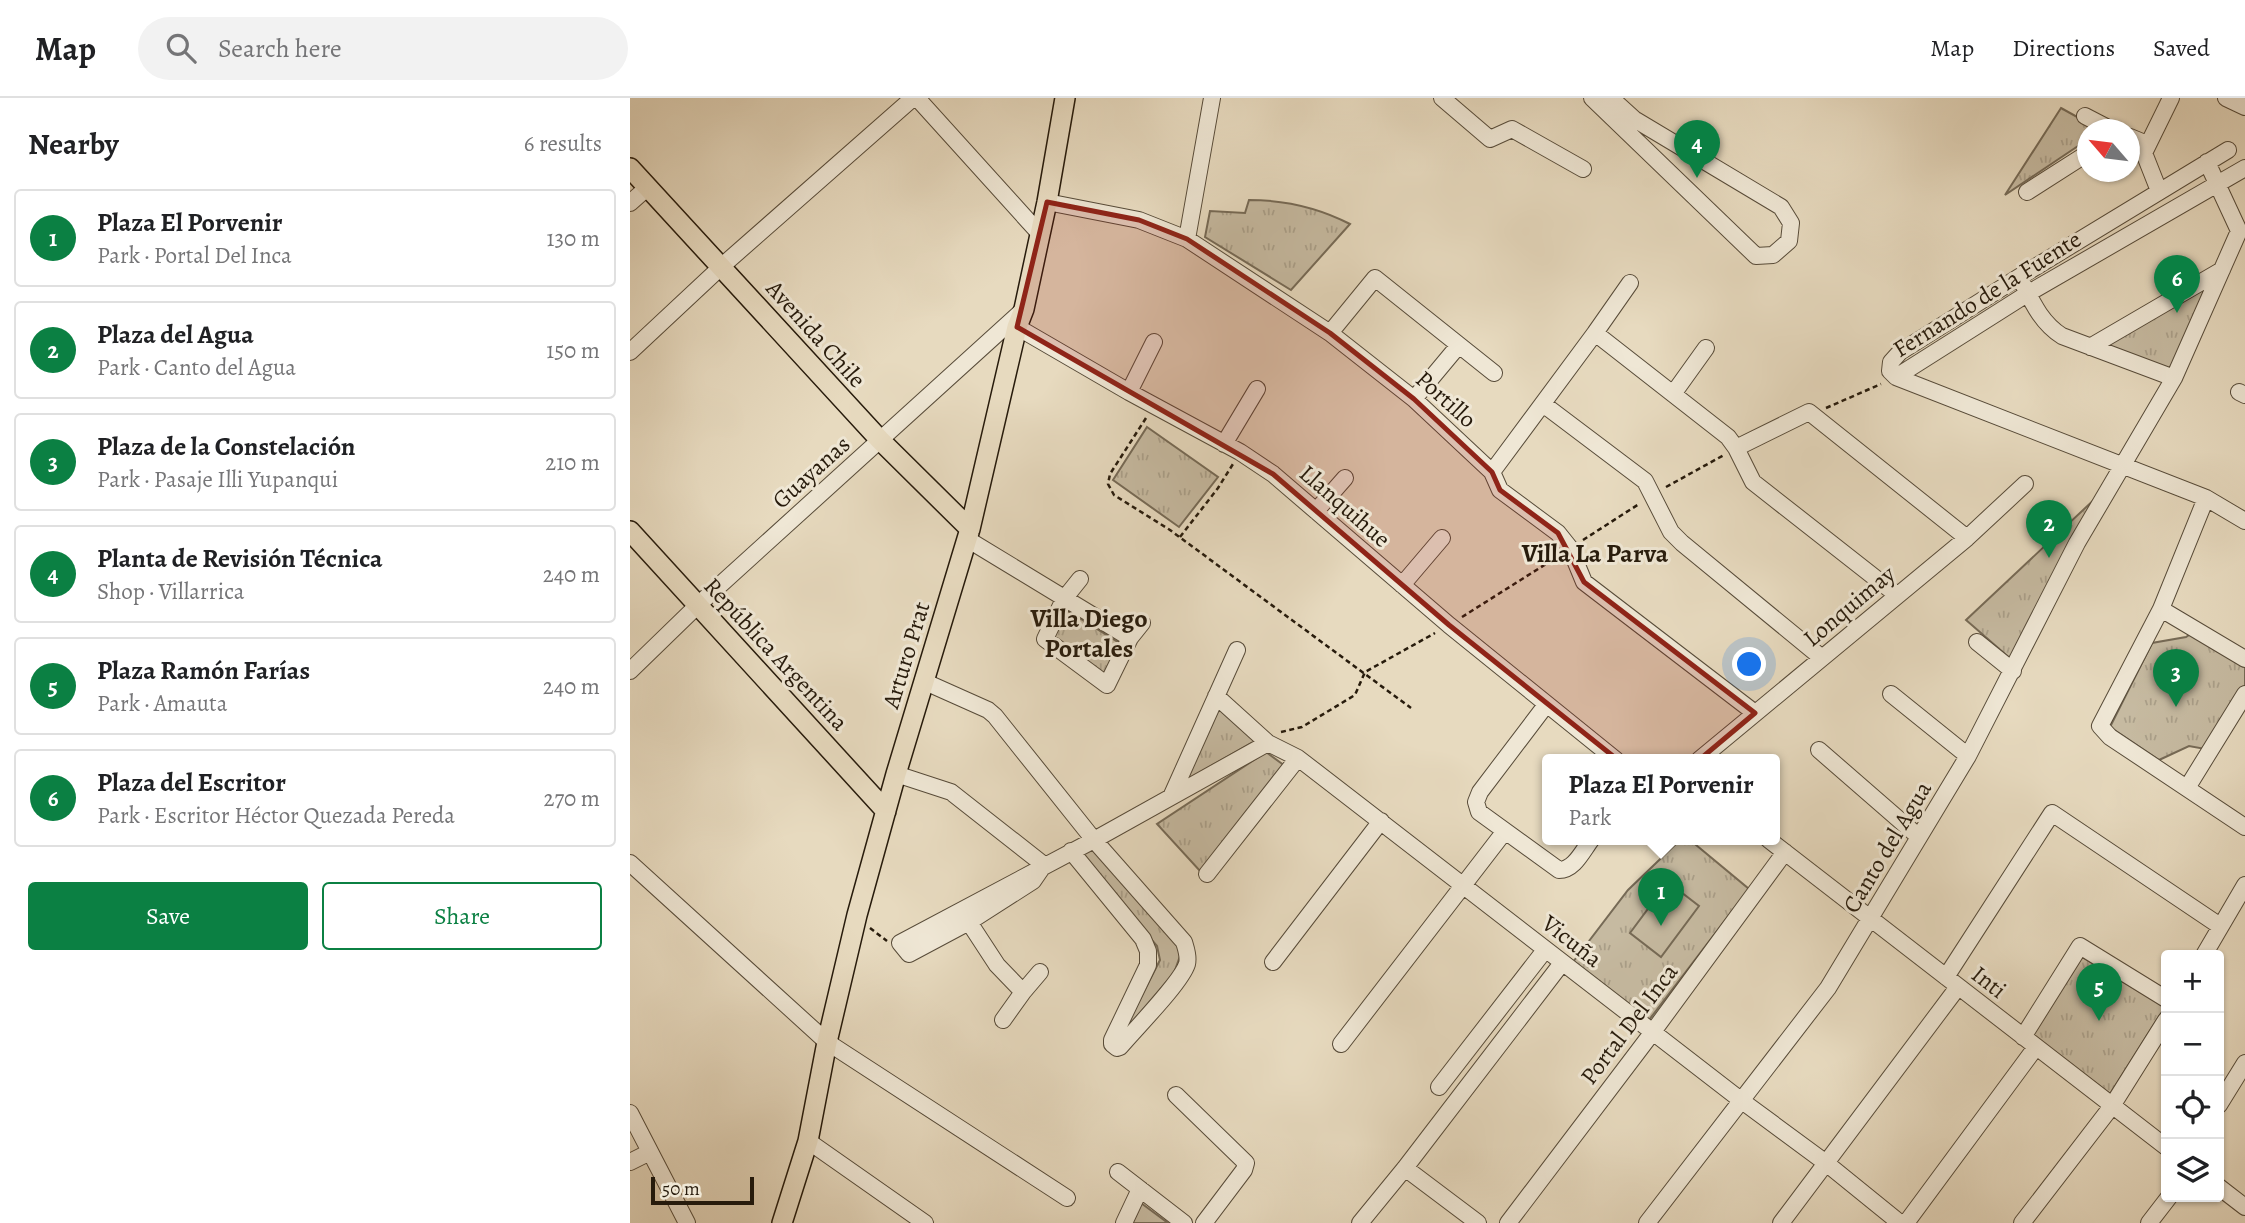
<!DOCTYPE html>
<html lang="en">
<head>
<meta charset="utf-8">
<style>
	body { margin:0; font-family:Alegreya,serif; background:#f2f2f2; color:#202124 }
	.controls { position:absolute; right:21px; bottom:21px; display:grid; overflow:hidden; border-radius:7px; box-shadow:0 2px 5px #0004 }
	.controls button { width:63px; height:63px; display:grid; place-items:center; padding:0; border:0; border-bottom:2px solid #e0e0e0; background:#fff; color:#202124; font:35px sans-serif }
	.compass { position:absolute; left:1447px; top:21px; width:63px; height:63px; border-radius:50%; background:#fff; box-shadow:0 2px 5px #0004; rotate:298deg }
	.scale { position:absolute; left:21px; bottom:18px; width:103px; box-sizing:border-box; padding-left:7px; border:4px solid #271b0c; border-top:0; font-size:19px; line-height:24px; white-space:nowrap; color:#271b0c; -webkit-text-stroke:5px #efe7d5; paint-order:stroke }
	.you { position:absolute; left:1120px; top:567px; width:24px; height:24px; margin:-18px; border:5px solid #fff; border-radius:50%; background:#1a73e8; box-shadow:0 0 0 10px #1a73e833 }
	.badge { display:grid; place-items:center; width:46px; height:46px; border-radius:50%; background:#0b8043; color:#fff; font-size:23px; font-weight:700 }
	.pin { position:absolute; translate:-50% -58px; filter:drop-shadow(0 2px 4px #0008) }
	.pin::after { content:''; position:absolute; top:37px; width:24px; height:21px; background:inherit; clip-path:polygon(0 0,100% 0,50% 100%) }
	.popup { position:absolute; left:912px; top:656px; width:238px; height:91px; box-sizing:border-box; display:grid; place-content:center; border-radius:7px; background:#fff; filter:drop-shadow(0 2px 5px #0005); font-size:23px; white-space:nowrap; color:#757577 }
	.popup b { font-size:26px; color:#202124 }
	.popup::after { content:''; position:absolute; left:50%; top:100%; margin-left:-14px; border:14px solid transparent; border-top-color:#fff }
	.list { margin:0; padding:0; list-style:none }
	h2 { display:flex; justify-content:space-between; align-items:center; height:91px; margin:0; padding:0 28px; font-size:30px }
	h2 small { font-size:23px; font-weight:400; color:#757577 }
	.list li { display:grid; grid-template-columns:46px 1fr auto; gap:21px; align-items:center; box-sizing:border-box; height:98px; margin:0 14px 14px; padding:0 14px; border:2px solid #e0e0e0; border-radius:7px }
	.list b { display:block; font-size:26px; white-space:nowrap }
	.list p { margin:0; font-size:23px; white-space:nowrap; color:#757577 }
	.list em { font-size:23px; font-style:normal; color:#757577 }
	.actions { display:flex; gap:14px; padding:21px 28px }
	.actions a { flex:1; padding:16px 0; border:2px solid #0b8043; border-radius:7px; text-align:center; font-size:24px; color:#0b8043 }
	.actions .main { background:#0b8043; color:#fff }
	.icon { flex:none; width:38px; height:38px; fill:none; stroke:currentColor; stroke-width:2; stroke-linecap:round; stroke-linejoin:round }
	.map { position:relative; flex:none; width:1615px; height:1125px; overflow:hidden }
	header { display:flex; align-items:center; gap:42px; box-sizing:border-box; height:98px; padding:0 35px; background:#fff; border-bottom:2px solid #e0e0e0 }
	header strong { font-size:33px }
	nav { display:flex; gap:38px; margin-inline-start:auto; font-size:24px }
	.search { width:490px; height:63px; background:#f2f2f2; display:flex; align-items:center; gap:18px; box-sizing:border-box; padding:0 24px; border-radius:38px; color:#757577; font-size:26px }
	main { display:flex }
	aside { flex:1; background:#fff }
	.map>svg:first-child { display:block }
	.grass { fill:url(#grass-tufts); stroke:#766a56; stroke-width:2 }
	.pitch { fill:#c6baa1; stroke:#766a56; stroke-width:2 }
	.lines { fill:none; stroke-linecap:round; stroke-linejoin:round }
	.minor-casing { stroke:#574b39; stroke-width:18 }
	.major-casing { stroke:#271b0c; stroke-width:22 }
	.path { stroke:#271b0c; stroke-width:2.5; stroke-dasharray:5 3.5; stroke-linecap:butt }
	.minor { stroke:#efe7d5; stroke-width:16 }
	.major { stroke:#e7dabf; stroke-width:19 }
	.marked { fill:#8f2418; fill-opacity:0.2; stroke:#8f2418; stroke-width:5; stroke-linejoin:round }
	.labels { text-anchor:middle; stroke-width:6; stroke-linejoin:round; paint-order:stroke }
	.street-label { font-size:24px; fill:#271b0c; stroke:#efe7d5 }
	.neighbourhood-label { font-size:26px; font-weight:bold; fill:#271b0c; stroke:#efe7d5 }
</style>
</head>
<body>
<header>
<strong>Map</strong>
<div class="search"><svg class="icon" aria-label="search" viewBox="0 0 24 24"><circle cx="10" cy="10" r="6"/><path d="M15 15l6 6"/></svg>Search here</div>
<nav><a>Map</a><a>Directions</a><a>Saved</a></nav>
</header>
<main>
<aside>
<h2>Nearby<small>6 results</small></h2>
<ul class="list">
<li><span class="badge">1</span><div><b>Plaza El Porvenir</b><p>Park · Portal Del Inca</p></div><em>130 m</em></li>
<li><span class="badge">2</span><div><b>Plaza del Agua</b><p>Park · Canto del Agua</p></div><em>150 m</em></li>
<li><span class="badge">3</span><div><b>Plaza de la Constelación</b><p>Park · Pasaje Illi Yupanqui</p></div><em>210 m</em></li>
<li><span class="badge">4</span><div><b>Planta de Revisión Técnica</b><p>Shop · Villarrica</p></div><em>240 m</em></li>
<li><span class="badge">5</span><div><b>Plaza Ramón Farías</b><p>Park · Amauta</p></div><em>240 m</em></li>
<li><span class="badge">6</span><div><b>Plaza del Escritor</b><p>Park · Escritor Héctor Quezada Pereda</p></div><em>270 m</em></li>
</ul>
<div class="actions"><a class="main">Save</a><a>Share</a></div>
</aside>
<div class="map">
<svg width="1615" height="1125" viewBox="0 0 1615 1125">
	<defs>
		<pattern id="grass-tufts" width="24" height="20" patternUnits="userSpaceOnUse" patternTransform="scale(1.75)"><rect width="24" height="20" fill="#c6baa1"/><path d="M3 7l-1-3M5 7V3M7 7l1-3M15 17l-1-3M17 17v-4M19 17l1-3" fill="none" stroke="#aa9f89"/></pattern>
	</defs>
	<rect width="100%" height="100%" fill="#e7dabf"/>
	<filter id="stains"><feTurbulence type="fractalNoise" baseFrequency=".00286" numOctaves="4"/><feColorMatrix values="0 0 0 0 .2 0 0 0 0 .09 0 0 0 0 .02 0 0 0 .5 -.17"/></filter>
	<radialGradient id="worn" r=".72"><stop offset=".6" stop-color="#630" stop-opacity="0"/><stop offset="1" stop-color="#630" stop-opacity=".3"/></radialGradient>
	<path class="grass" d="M1431 10 1469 31 1458 32 1457 42 1375 97Z
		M619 102C654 102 689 110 720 126L661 192 575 139 580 113 615 115Z
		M1583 181 1540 275 1468 249Z
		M517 329 588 379 549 429 483 382Z
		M1468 398 1382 562 1336 522Z
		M438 513 491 546 474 581 422 540Z
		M1562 535 1615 567V588L1575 651 1559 648 1529 662 1480 629 1522 545 1556 539Z
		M586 609 628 641 555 683Z
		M636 654 655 668 570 773 527 726Z
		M1050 742H1060L1119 791 1019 922 943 864 998 792Z
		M462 747 548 847 550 858 544 875 492 936 530 862 527 848 450 758Z
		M1452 859 1535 909 1480 996 1403 937Z
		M511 1105 538 1125H501Z"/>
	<path class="pitch" d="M1038 784 1069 808 1031 859 1000 835Z"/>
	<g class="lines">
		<g class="minor-casing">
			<path id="minor" d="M287 0 410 136
				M812 0 860 41 882 31 953 71
				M962 0 1126 158 1143 157 1159 143 1161 125 1151 109 1004 21 981 0
				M1596 0 1615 9
				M1455 18 1482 32
				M1500 39 1517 46
				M1529 93 1514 55 1541 0
				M1397 94 1458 55
				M417 104 509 122 557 141 700 235 784 301 862 374 870 392 928 435 940 450 954 484 1125 615
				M0 105 18 89
				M557 141 582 0
				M1394 188C1404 208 1413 226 1432 238L1544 280
				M387 229 499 294 610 354 643 376 819 527 986 662
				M700 235 745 180 864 275
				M965 235 1098 339 1106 350 1123 384 1267 497
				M1460 249 1592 172
				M0 254 92 168 283 0
				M1266 279 1260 273 1261 264 1270 254 1389 179 1598 52
				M1266 279 1397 196 1615 70
				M1266 279 1576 400 1615 423
				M499 294 524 244
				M1609 294 1615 297
				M1043 296 1076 250
				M784 301 829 247
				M913 306 1015 383 1041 434 1052 445 1192 560
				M594 346 627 291
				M1106 350 1179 314 1337 440
				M862 374 965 235 1000 185
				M1576 400 1531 511 1470 628 1480 639 1615 729
				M686 413 715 380
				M337 441 500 540
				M450 481 434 501 415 541 477 587 500 540 512 525
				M772 487 812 440
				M1531 511 1615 561
				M1347 544 1383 573
				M0 573 68 507 390 215
				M293 583 358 612 365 618 464 742 554 844C556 851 559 858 557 866 551 885 505 931 490 949L487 950 482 946V942L518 867V853L513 841 441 753
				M1261 596 1338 658
				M586 598 638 645 668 660 1112 1003 1196 1065 1270 1125
				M916 607 850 694 846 704 849 714 929 772C944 772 952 754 961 742
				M1189 652 1289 739
				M1069 662 1337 440 1395 386
				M266 676 321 694 414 767
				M1557 690 1615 596
				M541 699 607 552
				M1139 742 1536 1049
				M0 765 197 944 437 1100
				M414 767 403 783 339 824 279 856 270 845 464 742 638 645
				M577 776 668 660
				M333 815 367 867 393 894
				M1574 857 1615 787
				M643 864 751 723
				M1316 879 1422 715 1590 828
				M373 922 393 894 410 874
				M1393 939 1450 848 1536 901
				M711 946 875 733
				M809 989 915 852
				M546 997 616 1065 614 1072 574 1125
				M1589 1007 1615 965
				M0 1015 57 1125
				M178 1043 295 1125
				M0 1064 20 1054
				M775 1070 848 1125
				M488 1074 554 1125
				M1589 1089 1615 1109
				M494 1125 510 1091
				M730 1125 775 1070 932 865
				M878 1125 1022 935 1155 754
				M1017 1125 1198 890 1338 658 1447 445 1544 280 1609 133 1577 64
				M1151 1125 1328 889
				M1276 1125 1406 949
				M1392 1125 1482 1008 1536 922
				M1519 1125 1539 1099"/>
		</g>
		<g class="major-casing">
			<path id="major" d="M0 70 250 342 340 431
				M0 433 256 713
				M152 1125 178 1043 197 944 227 817 266 676 340 431 387 229 394 211 417 104 435 0"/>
		</g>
		<path class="path" d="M1196 310 1251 286
			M516 320 480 376 478 386 484 397 540 432 781 610
			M1036 389 1094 357
			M550 439 588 390 603 366
			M953 442 1009 406
			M832 519 927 459
			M651 634 672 629 725 597 735 574 805 535
			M240 830 257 843"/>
		<use href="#minor" class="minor"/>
		<use href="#major" class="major"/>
	</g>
	<path class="marked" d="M417 104 509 122 557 141 700 235 784 301 862 374 870 392 928 435 954 484 1125 615 1038 688 1023 690 819 527 643 376 387 229Z"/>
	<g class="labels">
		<g class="street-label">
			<text transform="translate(1357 196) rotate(-32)" y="8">Fernando de la Fuente</text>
			<text transform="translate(186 236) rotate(48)" y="8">Avenida Chile</text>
			<text transform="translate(816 301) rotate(42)" y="8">Portillo</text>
			<text transform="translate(181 374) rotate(-42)" y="8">Guayanas</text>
			<text transform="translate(715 408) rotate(41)" y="8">Llanquihue</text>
			<text transform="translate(1219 508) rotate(-40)" y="8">Lonquimay</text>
			<text transform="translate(146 556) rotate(47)" y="8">República Argentina</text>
			<text transform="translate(276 557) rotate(-73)" y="8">Arturo Prat</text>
			<text transform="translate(1257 749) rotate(-59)" y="8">Canto del Agua</text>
			<text transform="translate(942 843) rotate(38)" y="8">Vicuña</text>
			<text transform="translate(1359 884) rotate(38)" y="8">Inti</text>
			<text transform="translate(999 926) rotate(-53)" y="8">Portal Del Inca</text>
		</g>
		<g class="neighbourhood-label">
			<text x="965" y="464">Villa La Parva</text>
			<text x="459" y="529">Villa Diego<tspan x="459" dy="30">Portales</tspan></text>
		</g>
	</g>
	<rect width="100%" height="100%" filter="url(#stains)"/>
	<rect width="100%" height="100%" fill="url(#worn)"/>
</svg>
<div class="controls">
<button>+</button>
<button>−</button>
<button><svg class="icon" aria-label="locate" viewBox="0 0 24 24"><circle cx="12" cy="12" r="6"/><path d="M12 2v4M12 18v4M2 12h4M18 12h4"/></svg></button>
<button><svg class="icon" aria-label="layers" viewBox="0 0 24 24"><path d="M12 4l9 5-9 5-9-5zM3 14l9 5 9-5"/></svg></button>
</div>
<svg class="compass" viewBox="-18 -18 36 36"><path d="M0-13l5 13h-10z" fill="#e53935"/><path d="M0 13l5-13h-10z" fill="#757577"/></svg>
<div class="scale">50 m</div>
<div class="you"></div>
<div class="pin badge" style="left:1031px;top:828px">1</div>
<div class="popup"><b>Plaza El Porvenir</b>Park</div>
<div class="pin badge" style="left:1419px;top:460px">2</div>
<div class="pin badge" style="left:1546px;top:609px">3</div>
<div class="pin badge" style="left:1067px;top:80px">4</div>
<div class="pin badge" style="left:1469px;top:923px">5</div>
<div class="pin badge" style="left:1547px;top:215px">6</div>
</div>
</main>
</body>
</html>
